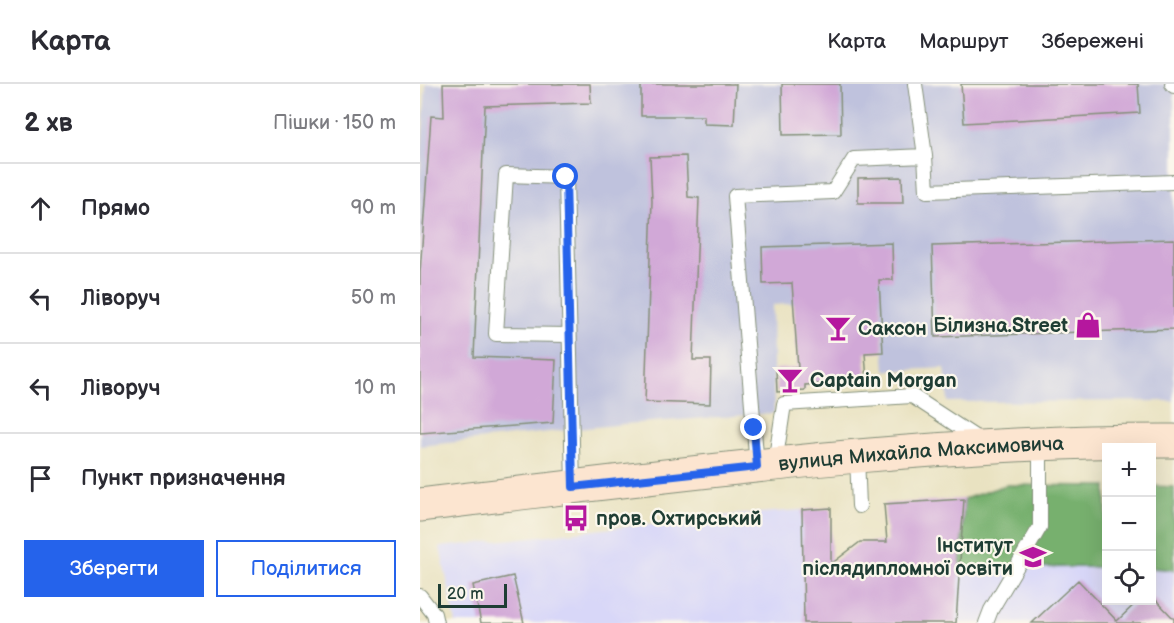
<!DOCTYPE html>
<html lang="uk">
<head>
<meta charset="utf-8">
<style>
	body { margin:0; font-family:"Balsamiq Sans",sans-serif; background:#f7f7f7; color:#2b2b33 }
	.controls { position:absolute; right:18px; bottom:18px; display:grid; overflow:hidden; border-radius:0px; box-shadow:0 6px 24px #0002 }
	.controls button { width:54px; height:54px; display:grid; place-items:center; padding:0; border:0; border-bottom:2px solid #e1e1e2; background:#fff; color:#2b2b33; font:30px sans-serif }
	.scale { position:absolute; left:18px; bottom:15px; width:69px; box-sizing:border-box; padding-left:6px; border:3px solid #1f3d34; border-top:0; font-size:16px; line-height:21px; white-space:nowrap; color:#1f3d34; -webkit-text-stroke:4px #fbf7ec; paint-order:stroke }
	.stop { position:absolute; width:18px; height:18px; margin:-14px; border:4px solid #2563eb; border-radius:50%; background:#fff }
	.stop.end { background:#2563eb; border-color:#fff; box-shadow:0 2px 6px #0008 }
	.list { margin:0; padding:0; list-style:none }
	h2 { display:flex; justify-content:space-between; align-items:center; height:78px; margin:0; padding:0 24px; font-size:26px }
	h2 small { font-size:20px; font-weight:400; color:#7c7c81 }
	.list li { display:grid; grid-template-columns:39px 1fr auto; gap:18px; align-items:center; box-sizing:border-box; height:90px; padding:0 24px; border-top:2px solid #e1e1e2 }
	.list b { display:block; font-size:22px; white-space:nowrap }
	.list em { font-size:20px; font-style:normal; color:#7c7c81 }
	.actions { display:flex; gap:12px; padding:18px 24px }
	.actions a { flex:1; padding:14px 0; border:2px solid #2563eb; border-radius:0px; text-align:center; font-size:21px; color:#2563eb }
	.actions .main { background:#2563eb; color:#fff }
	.icon { flex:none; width:33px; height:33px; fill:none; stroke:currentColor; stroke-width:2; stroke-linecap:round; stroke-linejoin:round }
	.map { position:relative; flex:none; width:754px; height:539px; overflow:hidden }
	header { display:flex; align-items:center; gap:36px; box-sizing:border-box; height:84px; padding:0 30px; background:#fff; border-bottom:2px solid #e1e1e2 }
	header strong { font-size:28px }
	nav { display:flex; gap:33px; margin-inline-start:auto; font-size:21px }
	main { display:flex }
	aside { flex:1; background:#fff }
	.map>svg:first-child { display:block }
	.built { fill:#d8d7f8 }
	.industrial { fill:#bfc2dd }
	.forest { fill:#77b06e; stroke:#4b7651; stroke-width:1.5 }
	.building { fill:#d1a8d7 }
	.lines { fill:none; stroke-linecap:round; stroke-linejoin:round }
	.service-casing { stroke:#84907a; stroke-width:16 }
	.secondary-casing { stroke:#84907a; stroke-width:35 }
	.service { stroke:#fff; stroke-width:14 }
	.secondary { stroke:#fce5d0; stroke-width:33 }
	.route { stroke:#2563eb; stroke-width:8 }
	.labels { text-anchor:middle; stroke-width:4.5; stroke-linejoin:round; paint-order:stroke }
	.poi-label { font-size:20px; font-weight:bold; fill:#1f3d34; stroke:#fbf7ec; text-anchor:start }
	.street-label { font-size:20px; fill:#1f3d34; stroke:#fbf7ec }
</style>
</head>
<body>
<header>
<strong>Карта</strong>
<nav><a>Карта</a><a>Маршрут</a><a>Збережені</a></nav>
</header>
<main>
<aside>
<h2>2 хв<small>Пішки · 150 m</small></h2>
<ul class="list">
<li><svg class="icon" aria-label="ahead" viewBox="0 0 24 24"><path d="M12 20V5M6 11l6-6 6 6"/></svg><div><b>Прямо</b></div><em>90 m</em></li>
<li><svg class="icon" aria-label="left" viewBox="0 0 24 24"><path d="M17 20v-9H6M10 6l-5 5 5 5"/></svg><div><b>Ліворуч</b></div><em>50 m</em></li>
<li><svg class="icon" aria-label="left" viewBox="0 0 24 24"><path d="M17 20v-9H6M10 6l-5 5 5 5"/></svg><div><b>Ліворуч</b></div><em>10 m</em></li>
<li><svg class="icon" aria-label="arrive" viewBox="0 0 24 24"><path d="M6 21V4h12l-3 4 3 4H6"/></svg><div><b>Пункт призначення</b></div></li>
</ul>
<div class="actions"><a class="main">Зберегти</a><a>Поділитися</a></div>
</aside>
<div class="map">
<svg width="754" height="539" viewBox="0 0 754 539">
	<rect width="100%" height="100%" fill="#fbf7ec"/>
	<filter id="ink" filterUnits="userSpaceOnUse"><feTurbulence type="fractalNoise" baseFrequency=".0167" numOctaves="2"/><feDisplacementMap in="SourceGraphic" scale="12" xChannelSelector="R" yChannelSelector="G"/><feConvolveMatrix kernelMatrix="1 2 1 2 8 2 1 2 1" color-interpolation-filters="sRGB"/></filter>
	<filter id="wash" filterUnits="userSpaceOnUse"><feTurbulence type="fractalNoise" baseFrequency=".008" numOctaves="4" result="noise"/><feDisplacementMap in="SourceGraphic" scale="24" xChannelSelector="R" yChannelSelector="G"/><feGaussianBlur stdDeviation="1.35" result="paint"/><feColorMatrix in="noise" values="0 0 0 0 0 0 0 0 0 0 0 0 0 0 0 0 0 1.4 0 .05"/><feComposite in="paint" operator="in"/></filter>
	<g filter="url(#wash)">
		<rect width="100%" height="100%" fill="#e9e2c1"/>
		<path class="built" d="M586 401 686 402V516H732V402L754 403V539H536L544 415Z
			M382 426 384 539H36L20 463 311 431Z"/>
		<path class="industrial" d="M6 0H754V317L528 318 525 284 465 287 460 215 352 221 354 329 204 340 0 362V96Z"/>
		<path class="forest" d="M586 401 686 402V483L540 484 544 415Z
			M732 402 754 403V486L732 484Z"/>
		<g id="blocks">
			<path class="building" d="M23 0H170L171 19 65 22 54 273 136 276 133 339 0 349V189L11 32 24 33Z
				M221 0H316L314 41 284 40V32H221Z
				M362 0H420L421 50 363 51Z
				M541 0H718L720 29 544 39Z
				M266 72 268 113 279 114 273 276H291L290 320 225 318 232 117 230 73Z
				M482 93 483 119H438V94Z
				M754 155V245L515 253 512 162Z
				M472 159 473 196H459L463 268 445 269 447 297 385 301V306L357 308 356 285 378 284 372 199 343 200 342 163Z
				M544 415 536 539H384L382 426 411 424V480L440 458H467L464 420Z
				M93 492 104 539H61L53 501Z
				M658 496 697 537 719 516H736L754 535V539H612Z"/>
		</g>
	</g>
	<g filter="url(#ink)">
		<use href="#blocks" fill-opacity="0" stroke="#84907a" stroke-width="1.5"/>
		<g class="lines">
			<g class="service-casing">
				<path id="service" d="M752 0 754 2
					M505 72 507 107 754 98
					M148 251 76 250 86 91 146 93 153 403
					M437 372 439 422
					M355 380 364 320 492 312 561 357
					M337 383 315 112 413 108 434 75 505 72 495 0
					M0 512 14 530 16 539
					M566 539 571 526 620 443V360"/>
			</g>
			<g class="secondary-casing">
				<g id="secondary">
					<path id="s1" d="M0 421C249 392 503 356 754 357"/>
				</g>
			</g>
			<use href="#service" class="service"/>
			<use href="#secondary" class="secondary"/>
		</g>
	</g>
	<g class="lines" filter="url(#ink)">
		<path class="route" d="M146 93 153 403 337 383 334 344"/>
	</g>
	<defs>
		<g id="shop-bare" transform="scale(2.07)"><path d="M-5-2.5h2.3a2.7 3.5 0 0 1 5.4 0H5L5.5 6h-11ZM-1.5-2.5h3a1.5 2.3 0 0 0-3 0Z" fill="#b5179e" stroke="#fbf7ec" stroke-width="2.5" paint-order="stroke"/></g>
		<g id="bar-bare" transform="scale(2.07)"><path d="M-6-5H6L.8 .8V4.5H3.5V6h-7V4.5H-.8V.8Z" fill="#b5179e" stroke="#fbf7ec" stroke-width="2.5" paint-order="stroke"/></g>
		<g id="bus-bare" transform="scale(2.07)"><path d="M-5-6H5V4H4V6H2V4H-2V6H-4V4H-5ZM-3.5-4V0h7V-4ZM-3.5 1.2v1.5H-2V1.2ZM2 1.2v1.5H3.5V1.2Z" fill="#b5179e" stroke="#fbf7ec" stroke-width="2.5" paint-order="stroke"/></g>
		<g id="university-bare" transform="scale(2.07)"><path d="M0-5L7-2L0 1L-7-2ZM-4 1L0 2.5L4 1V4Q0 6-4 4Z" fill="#b5179e" stroke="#fbf7ec" stroke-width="2.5" paint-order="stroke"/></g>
	</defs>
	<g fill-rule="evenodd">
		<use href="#shop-bare" x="668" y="241"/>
		<use href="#bar-bare" x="418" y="244"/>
		<use href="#bar-bare" x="370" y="296"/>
		<use href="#bus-bare" x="156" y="434"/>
		<use href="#university-bare" x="613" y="473"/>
	</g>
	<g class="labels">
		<g class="poi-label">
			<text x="648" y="248" text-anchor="end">Білизна.Street</text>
			<text x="438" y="251">Саксон</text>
			<text x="390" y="303">Captain Morgan</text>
			<text x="176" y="441">пров. Охтирський</text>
			<text x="593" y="468" text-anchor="end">Інститут<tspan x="593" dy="23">післядипломної освіти</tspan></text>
		</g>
		<g class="street-label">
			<text dy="7" stroke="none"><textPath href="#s1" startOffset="504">вулиця Михайла Максимовича</textPath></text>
		</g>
	</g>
</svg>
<div class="controls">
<button>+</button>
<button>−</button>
<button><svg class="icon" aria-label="locate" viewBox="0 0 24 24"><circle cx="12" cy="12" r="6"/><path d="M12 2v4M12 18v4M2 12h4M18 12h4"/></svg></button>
</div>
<div class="scale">20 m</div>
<div class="stop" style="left:146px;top:93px"></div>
<div class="stop end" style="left:334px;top:344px"></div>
</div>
</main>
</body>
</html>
